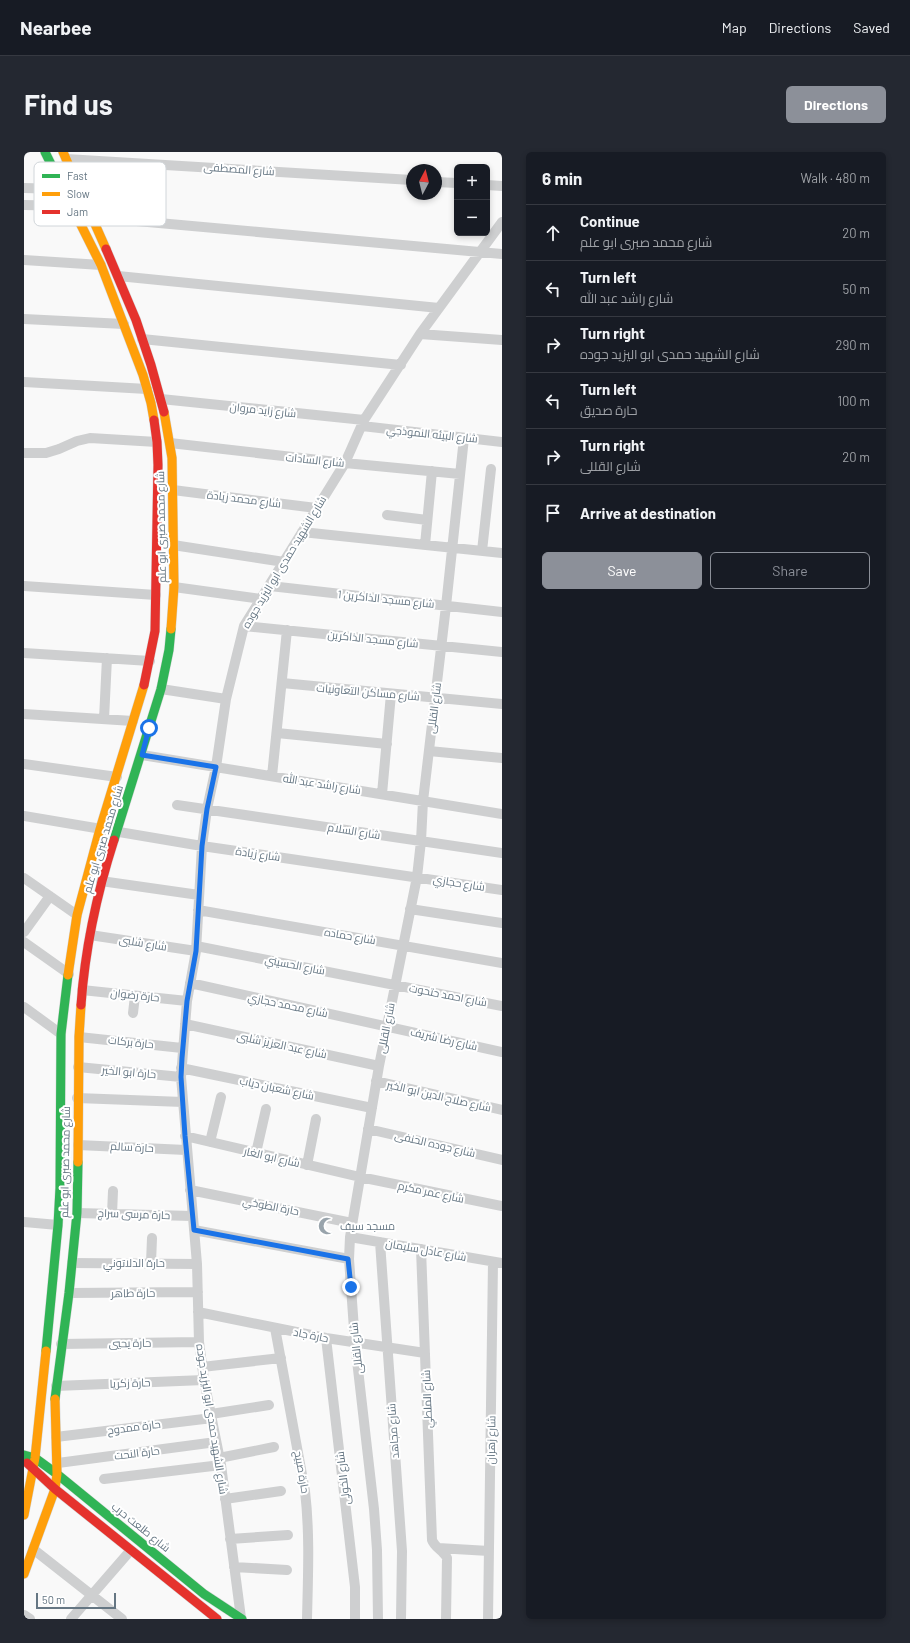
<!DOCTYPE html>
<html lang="en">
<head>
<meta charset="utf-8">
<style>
	body { margin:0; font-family:Barlow,Cairo,sans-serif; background:#242831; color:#f1f3f6 }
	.controls { position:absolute; right:12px; top:12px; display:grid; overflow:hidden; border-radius:6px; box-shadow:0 2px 6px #0003 }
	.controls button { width:36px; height:36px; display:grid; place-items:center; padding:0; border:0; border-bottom:1px solid #363941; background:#171b24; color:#f1f3f6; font:20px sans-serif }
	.compass { position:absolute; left:382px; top:12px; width:36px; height:36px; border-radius:50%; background:#171b24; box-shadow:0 2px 6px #0003; rotate:7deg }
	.scale { position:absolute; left:12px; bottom:10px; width:80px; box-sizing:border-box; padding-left:4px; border:2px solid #657683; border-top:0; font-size:11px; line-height:14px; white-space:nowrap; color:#657683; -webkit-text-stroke:3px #fff; paint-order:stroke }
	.stop { position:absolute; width:12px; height:12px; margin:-9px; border:3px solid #1a73e8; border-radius:50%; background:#fff }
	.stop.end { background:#1a73e8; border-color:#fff; box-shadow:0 1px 4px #0008 }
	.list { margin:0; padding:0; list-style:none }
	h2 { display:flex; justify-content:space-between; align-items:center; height:52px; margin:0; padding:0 16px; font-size:17px }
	h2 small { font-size:13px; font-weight:400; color:#9ea1a6 }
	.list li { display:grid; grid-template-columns:26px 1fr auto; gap:12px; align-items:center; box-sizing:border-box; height:56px; padding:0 16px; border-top:1px solid #363941 }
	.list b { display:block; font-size:15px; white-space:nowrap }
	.list p { margin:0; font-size:13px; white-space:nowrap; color:#9ea1a6 }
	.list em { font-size:13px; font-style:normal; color:#9ea1a6 }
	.actions { display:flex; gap:8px; padding:12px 16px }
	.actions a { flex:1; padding:9px 0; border:1px solid #8c9099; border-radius:6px; text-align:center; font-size:14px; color:#8c9099 }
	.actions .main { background:#8c9099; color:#fff }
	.icon { flex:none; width:22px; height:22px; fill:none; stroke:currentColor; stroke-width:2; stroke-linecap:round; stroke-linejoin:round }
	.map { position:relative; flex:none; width:478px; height:1467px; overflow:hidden; border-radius:6px }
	header { display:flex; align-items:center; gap:24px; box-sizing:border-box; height:56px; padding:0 20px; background:#171b24; border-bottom:1px solid #363941 }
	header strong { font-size:19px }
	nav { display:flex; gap:22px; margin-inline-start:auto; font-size:14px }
	.intro { display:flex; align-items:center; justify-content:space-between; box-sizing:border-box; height:96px; padding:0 24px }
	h1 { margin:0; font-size:28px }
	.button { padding:10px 18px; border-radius:6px; background:#8c9099; color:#fff; font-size:14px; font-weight:700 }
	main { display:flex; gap:24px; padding:0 24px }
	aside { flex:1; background:#171b24; border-radius:6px; box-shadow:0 2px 6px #0003 }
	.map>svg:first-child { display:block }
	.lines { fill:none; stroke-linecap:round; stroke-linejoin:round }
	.fast-casing { stroke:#d5d6d7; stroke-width:10 }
	.slow-casing { stroke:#d5d6d7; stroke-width:10 }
	.jam-casing { stroke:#d5d6d7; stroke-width:10 }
	.street { stroke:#cecfd0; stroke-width:10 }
	.fast { stroke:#30b455; stroke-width:9 }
	.slow { stroke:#ff9f0a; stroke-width:9 }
	.jam { stroke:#e5322d; stroke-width:9 }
	.route { stroke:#1a73e8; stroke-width:5 }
	.labels { text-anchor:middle; stroke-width:4; stroke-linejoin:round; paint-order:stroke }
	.street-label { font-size:11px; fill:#657683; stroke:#fff }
	.poi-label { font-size:11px; fill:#657683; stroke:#fff; text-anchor:start }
	.key { fill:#fff; stroke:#d1d6da; stroke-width:1 }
	.key-label { font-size:11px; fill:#657683 }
</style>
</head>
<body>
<header>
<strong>Nearbee</strong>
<nav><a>Map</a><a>Directions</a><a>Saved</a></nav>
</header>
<div class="intro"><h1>Find us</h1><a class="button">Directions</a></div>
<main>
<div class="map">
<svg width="478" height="1467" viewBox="0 0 478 1467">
	<rect width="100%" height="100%" fill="#f9f9f9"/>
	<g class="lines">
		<g class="fast-casing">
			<path id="fast" d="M21 0 53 65
				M90 688 137 537 145 498 147 477
				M22 1199 34 1073 36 1036 37 882 44 823
				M31 1247 45 1141 53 1061 54 1010
				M0 1303 11 1306 33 1322 180 1442 218 1467"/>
		</g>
		<g class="slow-casing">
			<path id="slow" d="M39 0 82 97
				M53 65 77 113 119 223 127 251 130 268
				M140 260 148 306 150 435 147 477
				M44 823 53 763 76 677 120 533
				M54 1010 55 885 57 853
				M0 1363 11 1306 22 1199
				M0 1422 31 1337 33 1322 31 1247"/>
		</g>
		<g class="jam-casing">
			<path id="jam" d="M82 97 112 168 127 213 140 260
				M120 533 131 479 134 313 133 290 130 268
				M57 853C61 797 73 741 90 688
				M3 1311 31 1337 193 1467"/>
		</g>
		<path class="street" d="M42 7 388 28
			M412 30 433 31
			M463 33 478 34
			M0 36 38 37
			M0 53 46 54
			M68 65 478 102
			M0 108 77 113
			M94 124 415 156
			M0 167 100 172
			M396 182 478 188
			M118 187 377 213
			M0 230 123 237
			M137 247 340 268
			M338 274 478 290
			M146 291 321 311 436 322
			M0 301H22L35 297 53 289 66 286 133 290
			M149 338 292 356
			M363 363 403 368
			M278 380 478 401
			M149 393 260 410
			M401 393 408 319
			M458 399 467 317
			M0 434 132 443
			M246 434 478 460
			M150 435 237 447
			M220 474 478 500
			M0 501 126 509
			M258 531 478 552
			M137 537 202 547
			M0 562 109 569
			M80 567 83 506
			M253 581 363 592
			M405 599 478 606
			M118 603 478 662
			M0 612 93 625
			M248 624 263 478
			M358 642 367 542
			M153 653 478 701
			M0 664 178 694 478 738
			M0 726 53 763
			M77 729 175 743
			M386 757 478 771
			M174 758 478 811
			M0 780 26 744
			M66 783 172 799
			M0 790 45 822
			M172 794 478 854
			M166 831 478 900
			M58 838 163 849
			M0 855 37 882
			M109 861 111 844
			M161 872 355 914
			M55 885 158 896
			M54 915 157 925
			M157 916 348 956
			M352 929 478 958
			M53 946 159 950
			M344 977 478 1008
			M161 984 336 1025 478 1054
			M186 990 197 945
			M54 993 162 998
			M232 1001 242 957
			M283 1013 292 967
			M166 1038 328 1071
			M53 1061 168 1064
			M88 1062 89 1039
			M0 1070 34 1073
			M170 1078 325 1107
			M326 1085 478 1111
			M356 1090 378 1399 377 1467
			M397 1097 408 1388C411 1396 419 1398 423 1406L422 1467
			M48 1111 173 1112
			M127 1111 128 1086
			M45 1141 174 1140
			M174 1160 302 1186 401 1201
			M251 1176 281 1339C286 1382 284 1424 283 1467
			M302 1186 331 1435V1467
			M37 1192 175 1190
			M178 1215 257 1206
			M32 1234 180 1228
			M187 1262 245 1253
			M32 1285 188 1266
			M195 1306 250 1295
			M34 1311 192 1290
			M80 1327 197 1313
			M201 1347 257 1339
			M206 1387 264 1383
			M414 1396 465 1399
			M9 1397 98 1467
			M210 1415 263 1418
			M0 1463 6 1467
			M217 1466 197 1313 180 1228 175 1190 173 1112 157 925 163 849 172 799 178 694 183 657 192 615 202 547 220 474 321 311 340 268 396 182 478 70
			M47 1467 106 1399
			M354 1467 353 1398 350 1357 331 1191 325 1107 326 1085 355 914 393 725 397 689 399 649 422 454 440 286
			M464 1467 469 1110"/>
		<use href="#fast" class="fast"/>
		<use href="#slow" class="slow"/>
		<use href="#jam" class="jam"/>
	</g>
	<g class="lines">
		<path class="route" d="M125 576 118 603 192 615 183 657 178 694 172 799 163 849 158 906 157 925 161 984 170 1078 324 1107 327 1135"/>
	</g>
	<defs>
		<g id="mosque-bare" transform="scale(1.38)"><path d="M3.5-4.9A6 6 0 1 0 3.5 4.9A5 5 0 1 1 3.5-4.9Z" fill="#99a4ac" stroke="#fff" stroke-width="2.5" paint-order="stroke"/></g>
	</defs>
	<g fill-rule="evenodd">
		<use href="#mosque-bare" x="303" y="1074"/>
	</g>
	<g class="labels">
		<g class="street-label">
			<text transform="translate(215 17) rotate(4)" y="4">شارع المصطفى</text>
			<text transform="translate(239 258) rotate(6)" y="4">شارع زايد مروان</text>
			<text transform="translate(408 282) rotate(6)" y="4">شارع البيئه النموذجي</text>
			<text transform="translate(291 308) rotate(6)" y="4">شارع السادات</text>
			<text transform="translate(220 347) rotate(7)" y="4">شارع محمد زيادة</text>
			<text transform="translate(137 375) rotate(-91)" y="4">شارع محمد صبرى ابو علم</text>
			<text transform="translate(260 410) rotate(-59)" y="4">شارع الشهيد حمدى ابو اليزيد جوده</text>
			<text transform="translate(362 447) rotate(6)" y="4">شارع مسجد الذاكرين 1</text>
			<text transform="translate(349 487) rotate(6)" y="4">شارع مسجد الذاكرين</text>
			<text transform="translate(344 540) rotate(5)" y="4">شارع مساكن التعاونيات</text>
			<text transform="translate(410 556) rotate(-83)" y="4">شارع القللى</text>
			<text transform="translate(298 632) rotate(9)" y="4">شارع راشد عبد الله</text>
			<text transform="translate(330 679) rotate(9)" y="4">شارع السلام</text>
			<text transform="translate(79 687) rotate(-73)" y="4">شارع محمد صبرى ابو علم</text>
			<text transform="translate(234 702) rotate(8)" y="4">شارع زيادة</text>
			<text transform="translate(435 731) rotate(9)" y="4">شارع حجازي</text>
			<text transform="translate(326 784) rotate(10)" y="4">شارع حماده</text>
			<text transform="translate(119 791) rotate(9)" y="4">شارع شلبى</text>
			<text transform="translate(271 813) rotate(11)" y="4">شارع الحسيني</text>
			<text transform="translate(111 843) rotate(6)" y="4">حارة رضوان</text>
			<text transform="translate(424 843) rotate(11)" y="4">شارع احمد حتحوت</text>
			<text transform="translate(264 853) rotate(12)" y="4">شارع محمد حجازي</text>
			<text transform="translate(362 876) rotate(-79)" y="4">شارع القللى</text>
			<text transform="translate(420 887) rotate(13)" y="4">شارع رضا شريف</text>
			<text transform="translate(107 890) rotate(6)" y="4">حارة بركات</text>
			<text transform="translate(258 893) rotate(12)" y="4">شارع عبد العزيز شلبى</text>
			<text transform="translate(105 920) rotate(5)" y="4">حارة ابو الخير</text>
			<text transform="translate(253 936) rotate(12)" y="4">شارع شعبان دياب</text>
			<text transform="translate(415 944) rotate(13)" y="4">شارع صلاح الدين ابو الخير</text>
			<text transform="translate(411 992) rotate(13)" y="4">شارع جوده الحنفى</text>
			<text transform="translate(108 995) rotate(3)" y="4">حارة سالم</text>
			<text transform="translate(248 1005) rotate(13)" y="4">شارع ابو الغار</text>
			<text transform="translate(41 1010) rotate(-89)" y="4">شارع محمد صبرى ابو علم</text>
			<text transform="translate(407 1040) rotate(12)" y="4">شارع عمر مكرم</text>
			<text transform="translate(247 1054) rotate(11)" y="4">حارة الطوخي</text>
			<text transform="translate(110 1062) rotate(2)" y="4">حارة مرسى سراج</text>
			<text transform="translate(402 1098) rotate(10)" y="4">شارع عادل سليمان</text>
			<text x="110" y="1115">حارة الدلاتوني</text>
			<text transform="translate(109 1141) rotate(-1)" y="4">حارة طاهر</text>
			<text transform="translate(287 1183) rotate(11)" y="4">حارة جاد</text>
			<text transform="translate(106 1191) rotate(-1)" y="4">حارة يحيي</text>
			<text transform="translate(332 1196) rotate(-96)" y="4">شارع القللى</text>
			<text transform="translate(106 1231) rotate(-2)" y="4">حارة زكريا</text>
			<text transform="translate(403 1247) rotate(-92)" y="4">شارع الملطي</text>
			<text transform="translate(188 1267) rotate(81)" y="4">شارع الشهيد حمدى ابو اليزيد جوده</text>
			<text transform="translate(110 1275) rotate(-7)" y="4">حارة ممدوح</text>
			<text transform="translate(369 1279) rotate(-94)" y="4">شارع مجاهد</text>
			<text transform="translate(467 1288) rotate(-89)" y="4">شارع زهران</text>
			<text transform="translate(113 1301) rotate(-7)" y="4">حارة النحت</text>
			<text transform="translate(278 1320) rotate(80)" y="4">حارة صبيح</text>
			<text transform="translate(319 1326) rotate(-97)" y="4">شارع الخولى</text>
			<text transform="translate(117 1375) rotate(39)" y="4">شارع طلعت حرب</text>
		</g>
		<g class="poi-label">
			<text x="316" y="1078">مسجد سيف</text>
		</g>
	</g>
	<rect x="10" y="10" width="132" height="64" rx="6" class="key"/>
	<rect x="18" y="22" width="18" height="4" fill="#30b455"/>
	<rect x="18" y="40" width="18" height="4" fill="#ff9f0a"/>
	<rect x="18" y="58" width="18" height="4" fill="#e5322d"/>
	<g class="key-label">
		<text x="43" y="28">Fast</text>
		<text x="43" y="46">Slow</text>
		<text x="43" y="64">Jam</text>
	</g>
</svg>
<div class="controls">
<button>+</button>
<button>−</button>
</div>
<svg class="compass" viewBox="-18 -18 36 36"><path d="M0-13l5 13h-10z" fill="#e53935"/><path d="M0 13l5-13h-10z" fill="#9ea1a6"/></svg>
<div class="scale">50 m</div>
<div class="stop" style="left:125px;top:576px"></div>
<div class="stop end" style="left:327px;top:1135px"></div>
</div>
<aside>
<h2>6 min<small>Walk · 480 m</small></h2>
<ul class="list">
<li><svg class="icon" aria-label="ahead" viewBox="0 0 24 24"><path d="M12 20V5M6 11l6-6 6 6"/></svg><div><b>Continue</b><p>شارع محمد صبرى ابو علم</p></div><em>20 m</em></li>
<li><svg class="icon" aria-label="left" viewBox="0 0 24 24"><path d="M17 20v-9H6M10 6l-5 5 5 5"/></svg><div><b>Turn left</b><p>شارع راشد عبد الله</p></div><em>50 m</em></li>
<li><svg class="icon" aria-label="right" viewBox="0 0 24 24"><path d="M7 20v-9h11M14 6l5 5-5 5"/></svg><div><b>Turn right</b><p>شارع الشهيد حمدى ابو اليزيد جوده</p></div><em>290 m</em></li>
<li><svg class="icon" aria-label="left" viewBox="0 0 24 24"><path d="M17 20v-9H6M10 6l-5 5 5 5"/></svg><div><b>Turn left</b><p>حارة صديق</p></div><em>100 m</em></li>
<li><svg class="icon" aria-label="right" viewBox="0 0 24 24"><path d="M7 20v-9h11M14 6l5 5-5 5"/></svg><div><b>Turn right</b><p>شارع القللى</p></div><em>20 m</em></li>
<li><svg class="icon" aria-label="arrive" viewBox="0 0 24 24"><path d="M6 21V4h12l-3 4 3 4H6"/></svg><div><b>Arrive at destination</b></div></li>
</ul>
<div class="actions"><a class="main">Save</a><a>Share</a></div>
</aside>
</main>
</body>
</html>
